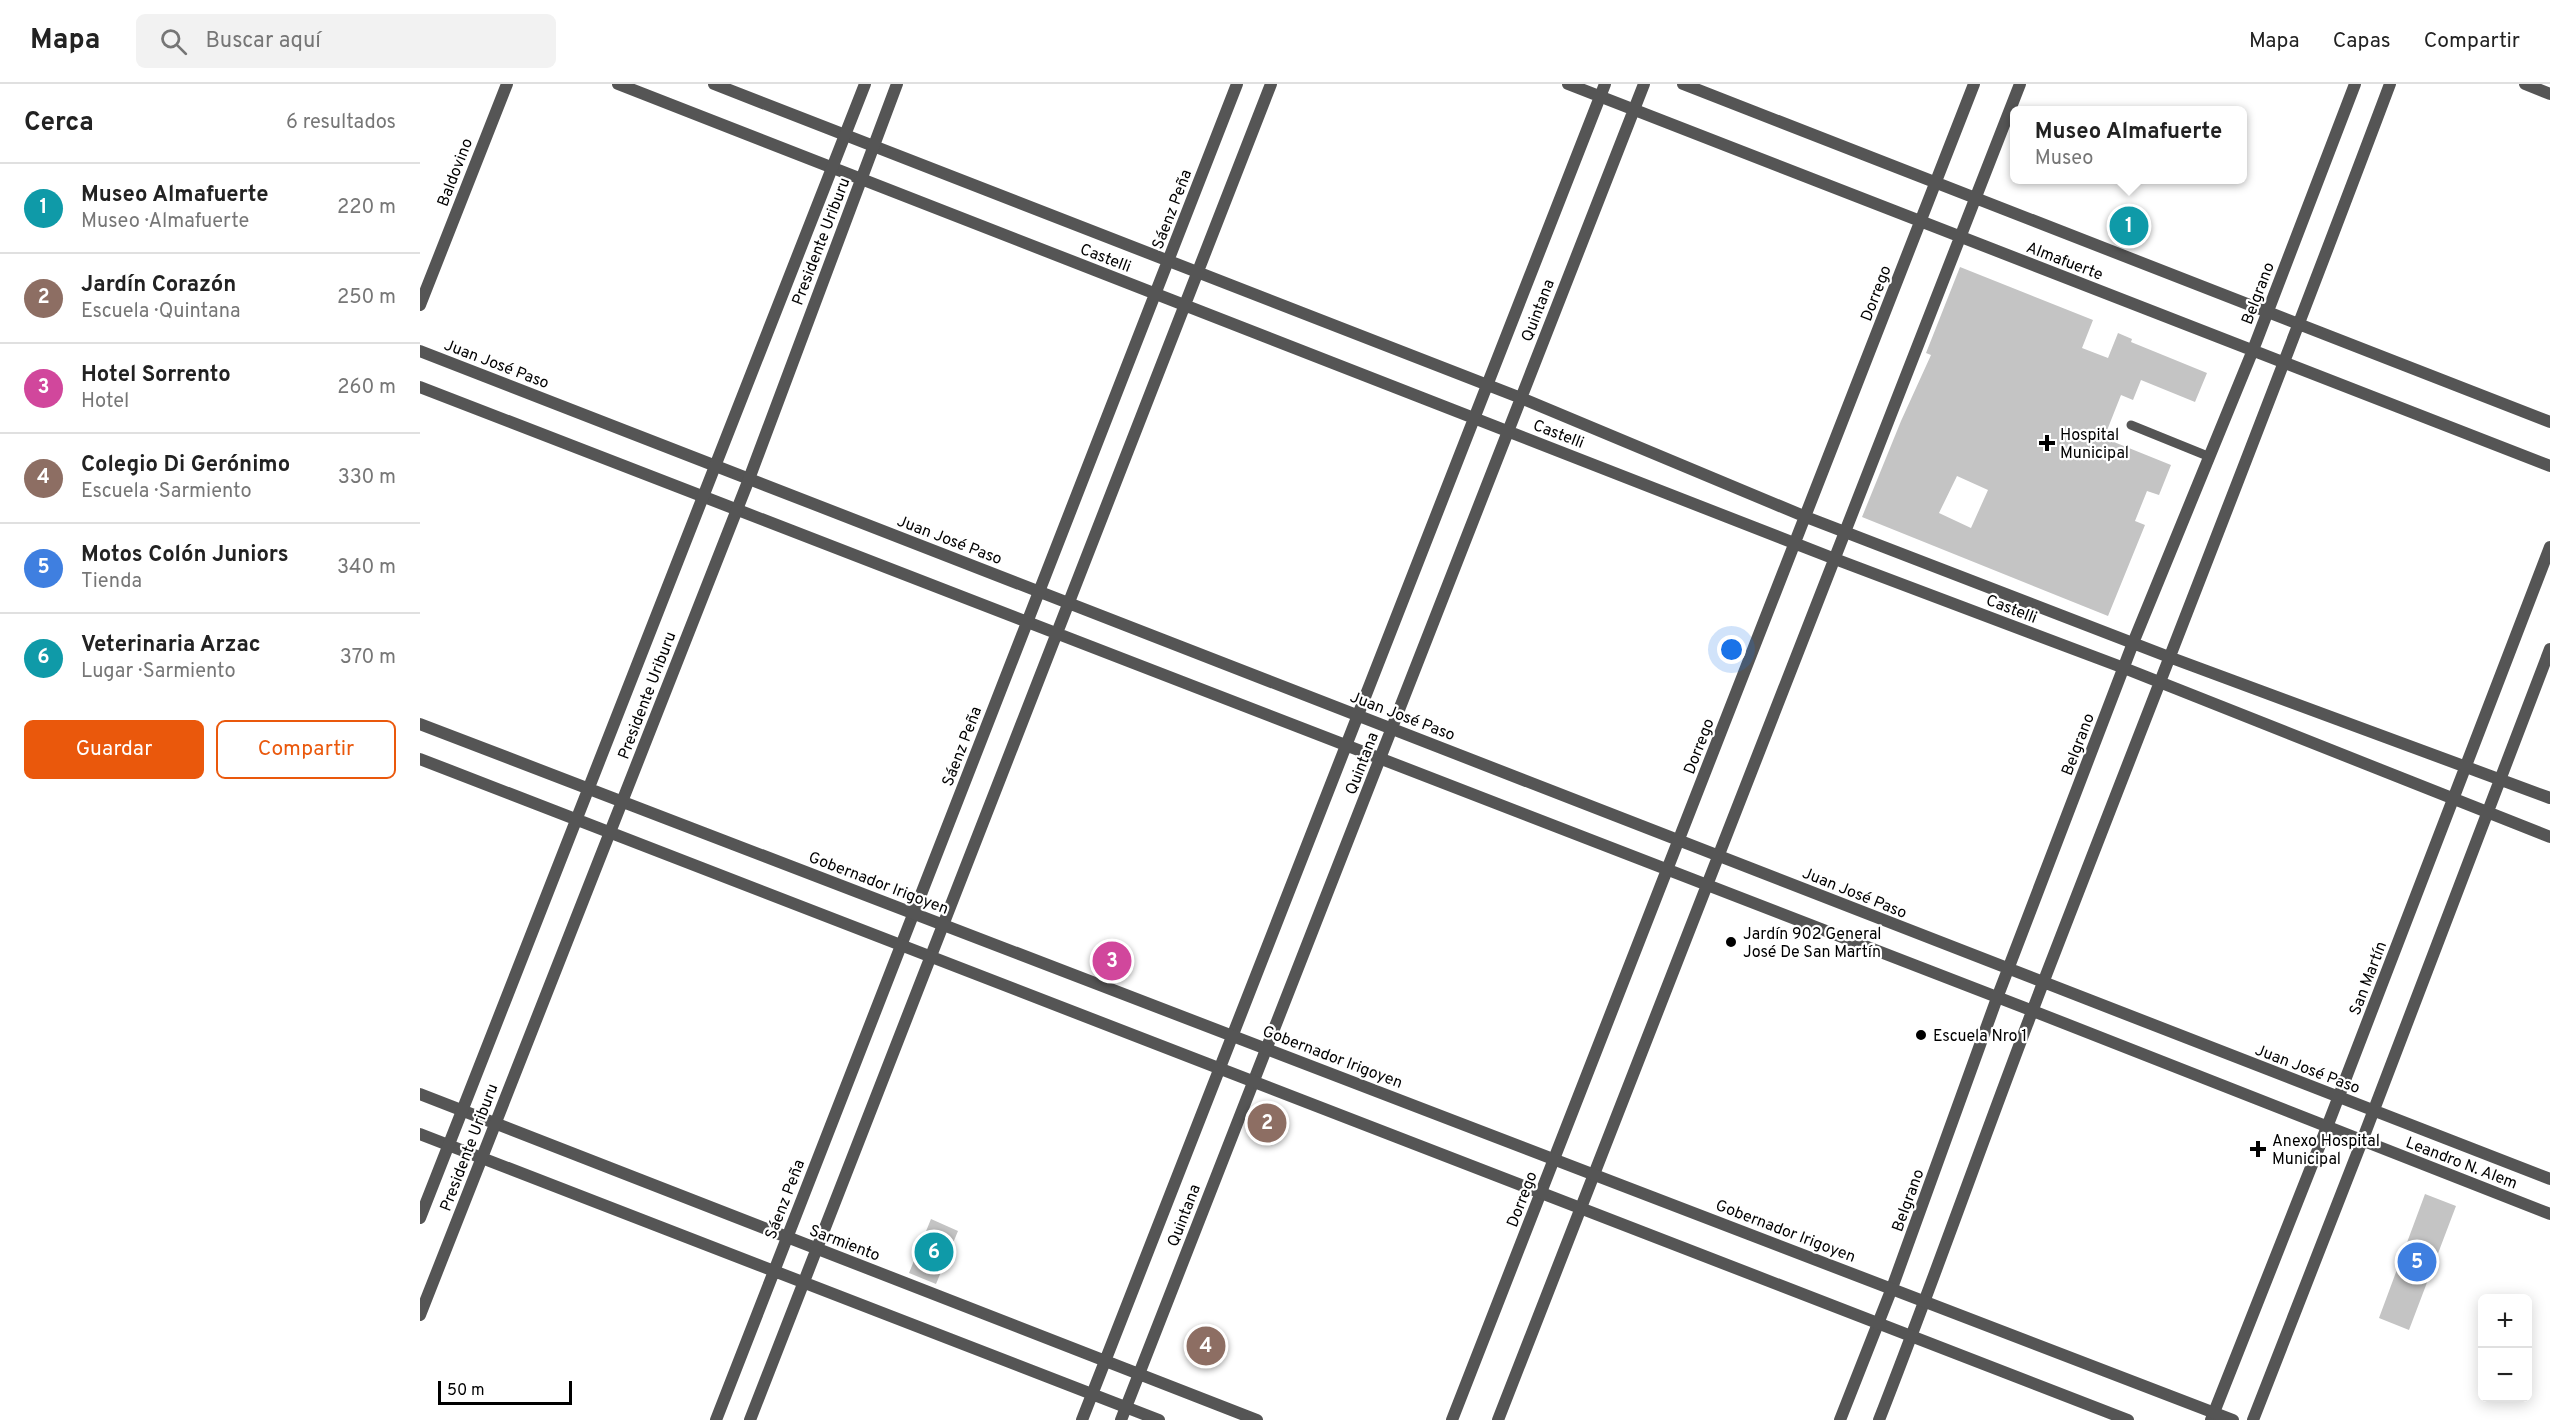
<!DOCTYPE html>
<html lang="es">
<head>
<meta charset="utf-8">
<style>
	body { margin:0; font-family:Overpass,sans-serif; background:#f2f2f2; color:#222 }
	.controls { position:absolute; right:18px; bottom:18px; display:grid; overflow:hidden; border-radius:9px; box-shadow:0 3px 15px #0003 }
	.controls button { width:54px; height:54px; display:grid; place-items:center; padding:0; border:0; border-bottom:2px solid #e0e0e0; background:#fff; color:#222; font:30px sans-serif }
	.scale { position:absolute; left:18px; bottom:15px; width:134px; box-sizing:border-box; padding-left:6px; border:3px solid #000; border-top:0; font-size:16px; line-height:21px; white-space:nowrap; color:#000; -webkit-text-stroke:4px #fff; paint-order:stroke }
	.you { position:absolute; left:1312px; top:566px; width:21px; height:21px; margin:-15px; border:4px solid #fff; border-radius:50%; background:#1a73e8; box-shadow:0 0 0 9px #1a73e833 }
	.badge { display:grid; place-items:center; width:39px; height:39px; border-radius:50%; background:#ea580c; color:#fff; font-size:20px; font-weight:700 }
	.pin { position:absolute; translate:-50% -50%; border:3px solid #fff; box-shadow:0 2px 6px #0006 }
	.popup { position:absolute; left:1590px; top:22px; width:237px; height:78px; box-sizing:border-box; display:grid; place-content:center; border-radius:9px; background:#fff; filter:drop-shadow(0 2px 4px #0005); font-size:20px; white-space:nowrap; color:#767676 }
	.popup b { font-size:22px; color:#222 }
	.popup::after { content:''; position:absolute; left:50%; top:100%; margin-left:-12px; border:12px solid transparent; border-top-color:#fff }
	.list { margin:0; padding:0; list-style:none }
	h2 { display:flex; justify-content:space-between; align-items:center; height:78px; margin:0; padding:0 24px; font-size:26px }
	h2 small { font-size:20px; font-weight:400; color:#767676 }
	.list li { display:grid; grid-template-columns:39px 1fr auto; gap:18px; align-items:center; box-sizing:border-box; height:90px; padding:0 24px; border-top:2px solid #e0e0e0 }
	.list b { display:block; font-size:22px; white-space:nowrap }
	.list p { margin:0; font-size:20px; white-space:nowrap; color:#767676 }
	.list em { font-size:20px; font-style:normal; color:#767676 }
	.actions { display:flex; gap:12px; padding:18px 24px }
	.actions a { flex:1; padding:14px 0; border:2px solid #ea580c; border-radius:9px; text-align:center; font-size:21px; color:#ea580c }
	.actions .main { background:#ea580c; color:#fff }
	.icon { flex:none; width:33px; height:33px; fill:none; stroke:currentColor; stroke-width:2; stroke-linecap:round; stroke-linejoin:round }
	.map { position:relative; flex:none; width:2130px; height:1336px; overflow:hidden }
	header { display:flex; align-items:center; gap:36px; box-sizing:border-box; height:84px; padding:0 30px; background:#fff; border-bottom:2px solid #e0e0e0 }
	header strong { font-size:28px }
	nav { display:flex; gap:33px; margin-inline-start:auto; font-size:21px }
	.search { width:420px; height:54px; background:#f2f2f2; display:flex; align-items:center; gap:15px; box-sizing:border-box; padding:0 21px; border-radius:9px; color:#767676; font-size:22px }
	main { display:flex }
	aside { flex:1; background:#fff }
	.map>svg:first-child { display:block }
	.building { fill:#c4c4c4; fill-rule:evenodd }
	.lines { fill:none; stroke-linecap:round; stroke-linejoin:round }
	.service { stroke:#555; stroke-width:9 }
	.minor { stroke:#555; stroke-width:12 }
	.tertiary { stroke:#555; stroke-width:12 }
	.poi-dot { fill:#000; stroke:#fff; stroke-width:2 }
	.labels { text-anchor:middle; stroke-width:4.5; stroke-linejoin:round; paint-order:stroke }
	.street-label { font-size:16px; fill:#000; stroke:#fff }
	.poi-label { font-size:16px; fill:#000; stroke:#fff; text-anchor:start }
</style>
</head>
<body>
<header>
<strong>Mapa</strong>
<div class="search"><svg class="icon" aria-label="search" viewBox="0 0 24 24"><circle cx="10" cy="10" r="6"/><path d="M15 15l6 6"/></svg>Buscar aquí</div>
<nav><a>Mapa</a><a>Capas</a><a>Compartir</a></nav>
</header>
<main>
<aside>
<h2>Cerca<small>6 resultados</small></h2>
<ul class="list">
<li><span class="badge" style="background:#0f9aa8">1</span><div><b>Museo Almafuerte</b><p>Museo · Almafuerte</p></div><em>220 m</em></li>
<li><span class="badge" style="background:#8d6e63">2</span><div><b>Jardín Corazón</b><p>Escuela · Quintana</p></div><em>250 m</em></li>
<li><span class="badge" style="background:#d1479c">3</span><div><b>Hotel Sorrento</b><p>Hotel</p></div><em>260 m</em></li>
<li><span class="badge" style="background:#8d6e63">4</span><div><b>Colegio Di Gerónimo</b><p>Escuela · Sarmiento</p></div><em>330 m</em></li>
<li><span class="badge" style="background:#3f7fe0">5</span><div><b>Motos Colón Juniors</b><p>Tienda</p></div><em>340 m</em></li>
<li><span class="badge" style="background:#0f9aa8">6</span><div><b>Veterinaria Arzac</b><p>Lugar · Sarmiento</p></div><em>370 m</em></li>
</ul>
<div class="actions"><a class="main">Guardar</a><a>Compartir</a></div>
</aside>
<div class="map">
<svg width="2130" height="1336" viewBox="0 0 2130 1336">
	<rect width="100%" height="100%" fill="#fff"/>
	<path class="building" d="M1540 183 1673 236 1662 264 1688 274 1698 249 1712 255 1711 258 1787 289 1775 318 1721 296 1713 316 1701 311 1684 354 1751 381 1739 411 1727 407 1715 437 1725 441 1688 532 1442 433 1481 337 1511 271 1506 269ZM1537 392 1568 406 1551 444 1519 429Z
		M2005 1110 2036 1122 1989 1246 1959 1234Z
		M511 1135 538 1147 516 1200 489 1189Z"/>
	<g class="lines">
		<path class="service" d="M1711 341 1790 373"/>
		<path class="minor" d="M198 0 1415 475 1704 584 2130 753
			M294 0 1101 314 1386 433 1749 573 2130 714
			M1148 0 2130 382
			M1263 0 2130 338
			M0 221 87 0
			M0 267 2130 1095
			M0 303 1613 927 2130 1130
			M0 1010 837 1336
			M0 1050 739 1336
			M296 1336 817 0
			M330 1336 851 0
			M662 1336 1185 0
			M701 1336 1224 0
			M1032 1336 1554 0
			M1078 1336 1600 0
			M1420 1336 1472 1204 1577 914 1713 559 1833 266 1935 0
			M1459 1336C1516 1191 1567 1044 1623 899 1739 599 1857 301 1970 0
			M1791 1336 1907 1043 2130 463
			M1833 1336 1942 1057 2130 565"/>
		<path class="tertiary" d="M2105 0 2130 10
			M0 640 1813 1336
			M0 675 1708 1336
			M0 1134 445 0
			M0 1231 329 395 477 0"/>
	</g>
	<g class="poi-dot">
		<path d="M1624 350h6v6h6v6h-6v6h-6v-6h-6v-6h6z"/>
		<circle cx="1311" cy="858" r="6"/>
		<circle cx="1501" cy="951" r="6"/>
		<path d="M1835 1056h6v6h6v6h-6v6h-6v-6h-6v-6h6z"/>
	</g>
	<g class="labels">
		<g class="street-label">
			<text transform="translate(34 88) rotate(-69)" y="6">Baldovino</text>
			<text transform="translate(751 125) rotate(-69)" y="6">Sáenz Peña</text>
			<text transform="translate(400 157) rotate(-69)" y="6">Presidente Uriburu</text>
			<text transform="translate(686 173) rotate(21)" y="6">Castelli</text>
			<text transform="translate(1645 176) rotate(21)" y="6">Almafuerte</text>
			<text transform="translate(1455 209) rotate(-69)" y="6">Dorrego</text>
			<text transform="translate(1837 209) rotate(-69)" y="6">Belgrano</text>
			<text transform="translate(1117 226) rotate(-69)" y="6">Quintana</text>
			<text transform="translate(77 279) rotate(21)" y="6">Juan José Paso</text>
			<text transform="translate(1139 349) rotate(21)" y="6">Castelli</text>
			<text transform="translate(530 455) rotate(21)" y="6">Juan José Paso</text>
			<text transform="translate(1592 524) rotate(21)" y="6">Castelli</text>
			<text transform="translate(226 611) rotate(-69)" y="6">Presidente Uriburu</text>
			<text transform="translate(983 631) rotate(21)" y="6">Juan José Paso</text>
			<text transform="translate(1657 660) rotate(-69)" y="6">Belgrano</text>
			<text transform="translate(541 662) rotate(-69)" y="6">Sáenz Peña</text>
			<text transform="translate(1278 662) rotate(-69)" y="6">Dorrego</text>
			<text transform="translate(941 679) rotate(-69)" y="6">Quintana</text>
			<text transform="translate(459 798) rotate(21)" y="6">Gobernador Irigoyen</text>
			<text transform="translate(1435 808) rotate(22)" y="6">Juan José Paso</text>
			<text transform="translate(1947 894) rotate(-69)" y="6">San Martín</text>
			<text transform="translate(913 972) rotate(21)" y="6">Gobernador Irigoyen</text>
			<text transform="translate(1888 984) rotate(21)" y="6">Juan José Paso</text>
			<text transform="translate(48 1063) rotate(-69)" y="6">Presidente Uriburu</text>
			<text transform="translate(2042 1078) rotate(21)" y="6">Leandro N. Alem</text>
			<text transform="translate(364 1115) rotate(-69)" y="6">Sáenz Peña</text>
			<text transform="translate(1101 1115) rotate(-69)" y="6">Dorrego</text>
			<text transform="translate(1487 1116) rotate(-70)" y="6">Belgrano</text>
			<text transform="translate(763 1131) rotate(-69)" y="6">Quintana</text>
			<text transform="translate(1366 1146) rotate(21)" y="6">Gobernador Irigoyen</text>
			<text transform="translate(425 1158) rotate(21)" y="6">Sarmiento</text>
		</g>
		<g class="poi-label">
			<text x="1640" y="356">Hospital<tspan x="1640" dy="18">Municipal</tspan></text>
			<text x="1323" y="855">Jardín 902 General<tspan x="1323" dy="18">José De San Martín</tspan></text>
			<text x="1513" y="957">Escuela Nro 1</text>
			<text x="1852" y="1062">Anexo Hospital<tspan x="1852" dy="18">Municipal</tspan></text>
		</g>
	</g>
</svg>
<div class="controls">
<button>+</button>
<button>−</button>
</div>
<div class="scale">50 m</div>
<div class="you"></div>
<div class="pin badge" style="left:1709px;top:142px;background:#0f9aa8">1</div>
<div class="popup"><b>Museo Almafuerte</b>Museo</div>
<div class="pin badge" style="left:847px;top:1039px;background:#8d6e63">2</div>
<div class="pin badge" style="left:692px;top:877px;background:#d1479c">3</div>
<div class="pin badge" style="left:786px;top:1262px;background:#8d6e63">4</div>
<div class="pin badge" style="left:1997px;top:1178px;background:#3f7fe0">5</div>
<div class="pin badge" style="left:514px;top:1168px;background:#0f9aa8">6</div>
</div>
</main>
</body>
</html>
